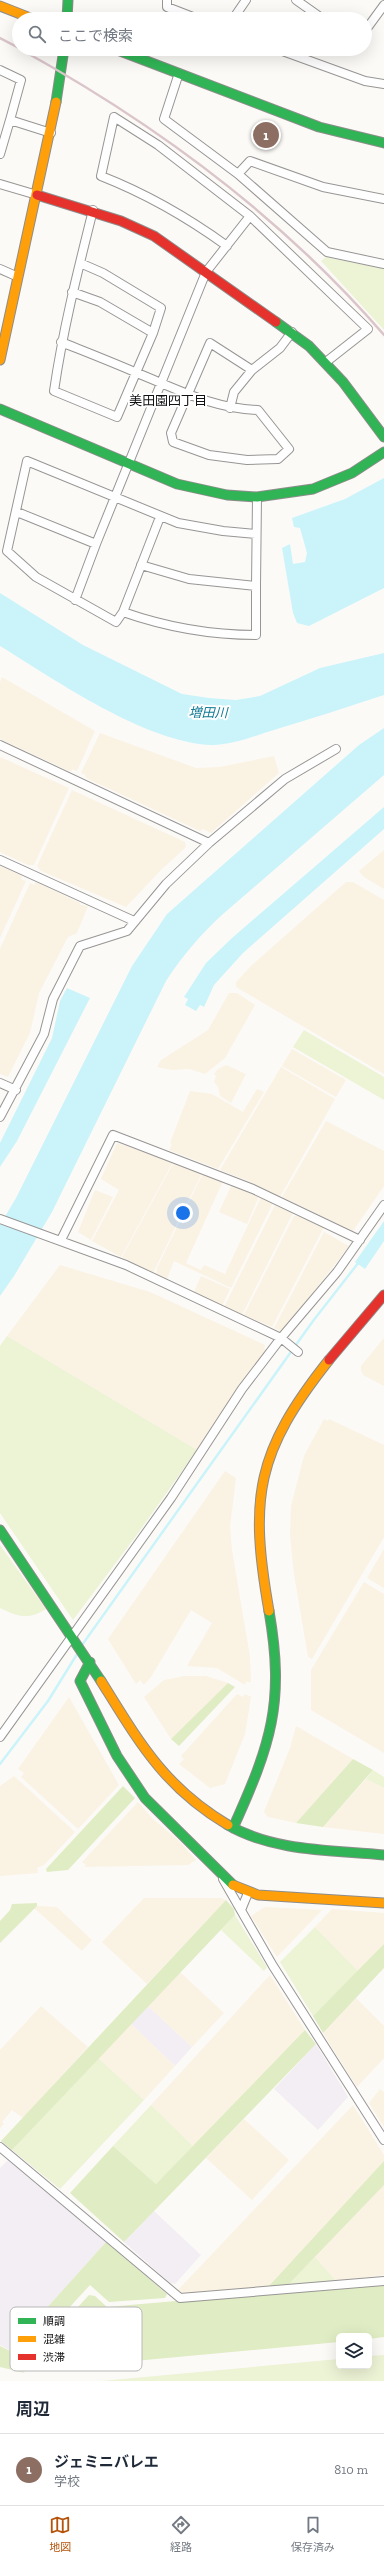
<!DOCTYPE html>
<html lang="ja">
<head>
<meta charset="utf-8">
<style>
	body { margin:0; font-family:"Zilla Slab","Noto Sans JP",serif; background:#f2f2f3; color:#1f2937 }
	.controls { position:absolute; right:12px; bottom:12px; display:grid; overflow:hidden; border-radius:6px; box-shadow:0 4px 16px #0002 }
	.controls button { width:36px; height:36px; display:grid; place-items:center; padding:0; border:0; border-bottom:1px solid #e0e1e3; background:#fff; color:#1f2937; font:20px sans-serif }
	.you { position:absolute; left:183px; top:1213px; width:14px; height:14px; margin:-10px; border:3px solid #fff; border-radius:50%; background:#1a73e8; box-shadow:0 0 0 6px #1a73e833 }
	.badge { display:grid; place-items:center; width:26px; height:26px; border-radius:50%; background:#b45309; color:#fff; font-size:13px; font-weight:700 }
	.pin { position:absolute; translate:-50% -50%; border:2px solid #fff; box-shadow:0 1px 4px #0006 }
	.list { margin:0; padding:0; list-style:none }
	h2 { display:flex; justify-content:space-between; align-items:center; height:52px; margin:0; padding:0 16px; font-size:17px }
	h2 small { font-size:13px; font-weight:400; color:#747a83 }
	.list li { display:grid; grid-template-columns:26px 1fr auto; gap:12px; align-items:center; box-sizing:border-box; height:72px; padding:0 16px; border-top:1px solid #e0e1e3 }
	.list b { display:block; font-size:15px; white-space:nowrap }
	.list p { margin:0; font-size:13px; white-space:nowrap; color:#747a83 }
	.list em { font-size:13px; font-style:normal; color:#747a83 }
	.icon { flex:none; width:22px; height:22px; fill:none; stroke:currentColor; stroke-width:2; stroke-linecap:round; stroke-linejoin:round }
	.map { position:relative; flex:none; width:384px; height:2381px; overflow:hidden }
	.search { position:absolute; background:#fff; box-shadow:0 4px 16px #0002; left:12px; right:12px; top:12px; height:44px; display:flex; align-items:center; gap:10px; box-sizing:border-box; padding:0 14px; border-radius:22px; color:#747a83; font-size:15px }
	.sheet { height:124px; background:#fff }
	nav { display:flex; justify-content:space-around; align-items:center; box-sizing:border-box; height:56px; border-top:1px solid #e0e1e3; background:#fff; font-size:11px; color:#747a83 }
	nav a { display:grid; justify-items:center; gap:2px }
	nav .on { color:#b45309 }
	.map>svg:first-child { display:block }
	.industrial { fill:#f3eef3 }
	.farmland { fill:#faf2e3 }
	.green { fill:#edf3d5 }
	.forest { fill:#e0ecc3 }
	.water { fill:#caf4fa }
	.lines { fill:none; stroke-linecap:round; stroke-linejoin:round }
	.stream { stroke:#caf4fa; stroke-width:2.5 }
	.street-casing { stroke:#979695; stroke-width:10 }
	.fast-casing { stroke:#8d8d8b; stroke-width:11 }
	.slow-casing { stroke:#8d8d8b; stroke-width:11 }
	.jam-casing { stroke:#8d8d8b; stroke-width:11 }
	.street { stroke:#fffefe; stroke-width:8 }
	.fast { stroke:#30b455; stroke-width:9 }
	.slow { stroke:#ff9f0a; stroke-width:9 }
	.jam { stroke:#e5322d; stroke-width:9 }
	.rail { stroke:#dac5cb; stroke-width:2.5 }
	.labels { text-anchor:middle; stroke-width:4; stroke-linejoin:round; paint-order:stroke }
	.neighbourhood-label { font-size:13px; fill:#111; stroke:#fff }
	.water-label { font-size:13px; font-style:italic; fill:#0f7b96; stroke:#fff }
	.key { fill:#fff; stroke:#b8b8b8; stroke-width:1 }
	.key-label { font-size:11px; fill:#111 }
</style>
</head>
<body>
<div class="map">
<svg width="384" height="2381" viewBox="0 0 384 2381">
	<rect width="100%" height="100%" fill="#fcfaf7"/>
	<path class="industrial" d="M148 2006 192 2047 175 2066 131 2024Z
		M316 2044 348 2097 318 2130 274 2089Z
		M8 2160 106 2242 9 2350 0 2345V2168Z
		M154 2211 201 2255 175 2284 170 2283 124 2242Z"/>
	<path class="farmland" d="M2 677 95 731 77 771 72 769 71 772 0 739V682Z
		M100 733 196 768 220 767 274 756 279 773 211 833 203 829 200 831 86 778 85 775 81 773Z
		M0 757 69 788 34 865H28L0 852Z
		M72 790 185 842 186 847 161 870 126 907 41 871 37 866Z
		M384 850V889L364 877 359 871Z
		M0 866 22 876 21 879 26 881 0 938Z
		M36 882 80 903V905L88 906 77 933 68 937 39 993 30 1033 8 1077 0 1074V949L30 883 34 885Z
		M346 882H353L384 900V1074L236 987V982L251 966Z
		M229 993H237L255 1005 225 1058 205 1074 189 1069 172 1070 157 1067 161 1060 208 1030Z
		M292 1049 346 1080 336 1097 282 1066Z
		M226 1065 246 1074 231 1103 220 1096 218 1087 214 1082 216 1076 214 1074 218 1069Z
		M281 1067 335 1099 280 1197 246 1180 220 1170Z
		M257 1089 264 1092 218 1169 169 1150 172 1144 170 1143 190 1091 212 1094 243 1112Z
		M326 1121 384 1151V1186L353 1231 282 1197Z
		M117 1143 173 1162 121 1257 92 1241 119 1190 101 1179Z
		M174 1162 202 1173 153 1273 122 1257Z
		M203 1173 223 1181 186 1263 201 1270 204 1265 225 1274 261 1197 273 1203 231 1288 174 1261 167 1279 156 1274 157 1268Z
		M232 1184 259 1196 247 1224 219 1212Z
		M95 1190 113 1197 91 1240 78 1232Z
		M275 1205 293 1213 242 1315 224 1307Z
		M294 1216H299L324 1227 272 1327 244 1315Z
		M324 1232 349 1246 283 1332 274 1328Z
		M60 1265 150 1292 265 1345 264 1348 267 1352 197 1450 7 1336Z
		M201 1276 230 1289 222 1306 194 1292Z
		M384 1338V1386L363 1375 361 1370V1366Z
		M324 1419 328 1421 329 1419 384 1445V1537L312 1659 308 1657 294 1574 290 1535 291 1506 304 1456Z
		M225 1471 236 1478 230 1527 232 1550 250 1657 251 1682H246L245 1685 217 1668 187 1666 212 1623 191 1610 151 1677 144 1685 140 1680 136 1684 108 1639Z
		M384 1549V1588L367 1578Z
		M364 1582 384 1594V1753L311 1710V1670Z
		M185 1676H206L228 1683 171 1739 144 1697 164 1680Z
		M237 1694 243 1697 245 1694 251 1697 245 1734 225 1784 210 1788 179 1764 184 1759 181 1756Z
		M69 1697 119 1785 78 1829 21 1777 24 1773 18 1769Z
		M296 1726 353 1759 296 1823 268 1817 264 1812 290 1748Z
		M14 1776 75 1832 44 1865 37 1868 38 1873 0 1876V1786Z
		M366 1779 384 1788V1834L323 1827Z
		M138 1802 153 1819 178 1840 196 1860 188 1865 84 1867 86 1865 82 1862Z
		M144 1898H221L226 1900 147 1984 102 1942Z
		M37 1906 57 1907 92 1940 82 1951 34 1908Z
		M265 1907 322 1910 277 1957 251 1916Z
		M332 1909 384 1913V1944L358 1971 315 1927Z
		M180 1972 224 2013 192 2047 148 2006Z
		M270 1975 305 2030 193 2146 151 2105Z
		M356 1998 384 2026V2058L357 2087 323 2033Z
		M41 2006 88 2047 23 2118 12 2110 2 2122 4 2124 0 2128V2050Z
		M131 2024 175 2066 144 2100 98 2058Z
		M380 2089 384 2092V2127L369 2103Z
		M353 2105 384 2155V2161L268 2287 184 2294 178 2290Z
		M244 2119 289 2160 252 2200 206 2158Z
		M384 2185V2275L336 2281 315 2257Z"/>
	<path class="green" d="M326 257 384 269V330L321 261Z
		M304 1030 384 1077V1100L293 1047Z
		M7 1336 197 1450 136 1536 73 1620 0 1513V1346Z
		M0 1545 46 1609C28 1620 18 1617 0 1608Z
		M373 1770 384 1777V1788L366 1779Z
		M235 1915 267 1967 264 1971 221 1930Z
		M315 1927 358 1971 313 2016 280 1962Z
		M98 2058 144 2100 60 2189 12 2150Z
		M151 2105 193 2146 156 2184 113 2146Z
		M315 2257 336 2281 288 2285Z
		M384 2355V2381H101L339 2359V2366H369V2356Z"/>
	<path class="forest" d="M228 1683 235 1687 179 1746 171 1739Z
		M353 1759 373 1770 323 1827 296 1823Z
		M123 1786 135 1798 68 1870 47 1872 46 1869Z
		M226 1900 234 1909 235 1915 12 2150 1 2141Z
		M37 1903V1906L0 1943V1921L10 1910 12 1904Z
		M384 1944V1968L323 2033 313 2016Z
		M305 2030 316 2044 124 2242 70 2193 113 2146 156 2184Z
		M384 2161V2185L288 2285 268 2287Z
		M106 2242 167 2294 165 2298 109 2302 90 2285 22 2359 17 2367 25 2373 0 2367V2346L10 2351 9 2350Z
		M384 2283V2337L369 2339V2336H339V2342L48 2369 32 2357 89 2295 95 2296 107 2307Z"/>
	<path class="water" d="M384 478V588L309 626 297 623 293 613 282 548 290 544 293 564 305 562 307 553 300 528 294 527 292 518 345 499Z
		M0 593 83 645 182 694 209 698 236 700 260 696 320 668 384 653V695C348 707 313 718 277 729 257 735 234 745 212 745 146 743 57 681 0 646Z
		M384 728V775L223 914C200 935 183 955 166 981L52 1212 14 1276 0 1296V1225L16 1198 132 966 167 914 359 745Z
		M384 807V829L243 953 214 985 204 1007 200 1005 196 1011 185 1005 188 999 184 997 206 963 232 938Z
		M67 988 90 998 17 1141 0 1167V1143L52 1038 60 1001Z
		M384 1221V1241L365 1269 355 1262Z"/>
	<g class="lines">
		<path class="stream" d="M82 1645 313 1321 359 1262
			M0 1764 48 1701 79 1651"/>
		<g class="street-casing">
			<path id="street" d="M167 0V7L198 19
				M296 0 323 19
				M233 19 246 0
				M365 31 384 5
				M277 49 365 81 384 84
				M0 70 21 80 10 120 51 133
				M179 73 164 119 238 174 327 252 384 264
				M0 154 10 120
				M238 174 250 161 323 187 384 199
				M0 184 37 195
				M227 246C187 217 147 194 101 176L114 117 158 145 250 216 368 329 326 362
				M80 263 103 273 161 308 153 333
				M0 269 16 276
				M72 292 100 302 153 333 117 417 54 391C63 329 78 270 93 210
				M61 342C86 352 112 362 137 373 177 389 214 409 258 410L289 449 278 459 247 460 209 455 173 442 171 433 210 343 252 370 280 348 292 332
				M230 408 234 392 252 370
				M17 512 96 544 206 272 250 216
				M141 565 189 579 256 586V635C210 635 166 627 123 612L116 622 36 577 7 551 27 461 178 523 223 531 256 534
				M256 586 257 497
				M75 600 96 544
				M123 612 160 517
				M0 745 209 843
				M0 860 134 921
				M0 1083 16 1090
				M0 1117 44 1034 53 999 80 946 127 931 166 884 209 843 285 779 336 749
				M0 1219 126 1265 281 1338 298 1352
				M61 1240 113 1135 253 1189 360 1240
				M0 1737 171 1498 242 1389 281 1338 337 1272 384 1205
				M223 1879 273 1966 384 2140
				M241 1910 248 1893
				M0 2147 180 2298 384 2281"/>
		</g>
		<g class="fast-casing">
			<path id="fast" d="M67 19 68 0
				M115 49 319 127 384 143
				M56 102 64 49
				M276 322 309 346 343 382 384 437
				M0 409 177 484 227 495 257 497 313 489 352 473 384 452
				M0 1530 101 1681
				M90 1662 80 1681 117 1756 145 1798 233 1885
				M228 1825C274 1852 333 1850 384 1855
				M233 1828C271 1744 285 1703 269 1611"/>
		</g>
		<g class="slow-casing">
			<path id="slow" d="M0 6 33 19
				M0 360 56 102
				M269 1611C249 1497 256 1452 329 1360
				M101 1681C139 1742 164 1787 228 1825
				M233 1885 258 1895 384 1903"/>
		</g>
		<g class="jam-casing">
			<path id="jam" d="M37 195 121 221 154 236 276 322
				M329 1360 384 1295"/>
		</g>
		<use href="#street" class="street"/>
		<use href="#fast" class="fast"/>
		<use href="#slow" class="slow"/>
		<use href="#jam" class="jam"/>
		<path class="rail" d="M0 38 19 48
			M20 49C156 124 282 217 384 335"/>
	</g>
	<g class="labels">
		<g class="neighbourhood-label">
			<text x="168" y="405">美田園四丁目</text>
		</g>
		<g class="water-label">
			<text transform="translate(208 712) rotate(1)" y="5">増田川</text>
		</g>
	</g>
	<rect x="10" y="2307" width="132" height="64" rx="6" class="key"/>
	<rect x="18" y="2318" width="18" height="6" fill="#30b455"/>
	<rect x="18" y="2336" width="18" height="6" fill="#ff9f0a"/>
	<rect x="18" y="2354" width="18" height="6" fill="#e5322d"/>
	<g class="key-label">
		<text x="43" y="2325">順調</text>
		<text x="43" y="2343">混雑</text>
		<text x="43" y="2361">渋滞</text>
	</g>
</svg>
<div class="controls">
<button><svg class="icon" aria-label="layers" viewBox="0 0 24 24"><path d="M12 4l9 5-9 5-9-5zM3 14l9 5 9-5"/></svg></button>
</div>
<div class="you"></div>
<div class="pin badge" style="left:266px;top:135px;background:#8d6e63">1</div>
<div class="search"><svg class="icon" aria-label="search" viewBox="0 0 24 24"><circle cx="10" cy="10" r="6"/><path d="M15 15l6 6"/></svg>ここで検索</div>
</div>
<section class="sheet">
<h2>周辺<small></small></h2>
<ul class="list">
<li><span class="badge" style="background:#8d6e63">1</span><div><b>ジェミニバレエ</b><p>学校</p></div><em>810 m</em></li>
</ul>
</section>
<nav>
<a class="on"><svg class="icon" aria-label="map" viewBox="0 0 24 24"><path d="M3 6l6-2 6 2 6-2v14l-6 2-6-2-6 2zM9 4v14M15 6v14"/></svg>地図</a>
<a><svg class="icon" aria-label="directions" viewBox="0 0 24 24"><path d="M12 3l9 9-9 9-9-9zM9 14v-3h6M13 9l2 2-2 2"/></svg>経路</a>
<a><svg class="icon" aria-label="saved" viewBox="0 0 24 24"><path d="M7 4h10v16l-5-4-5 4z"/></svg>保存済み</a>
</nav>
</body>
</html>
